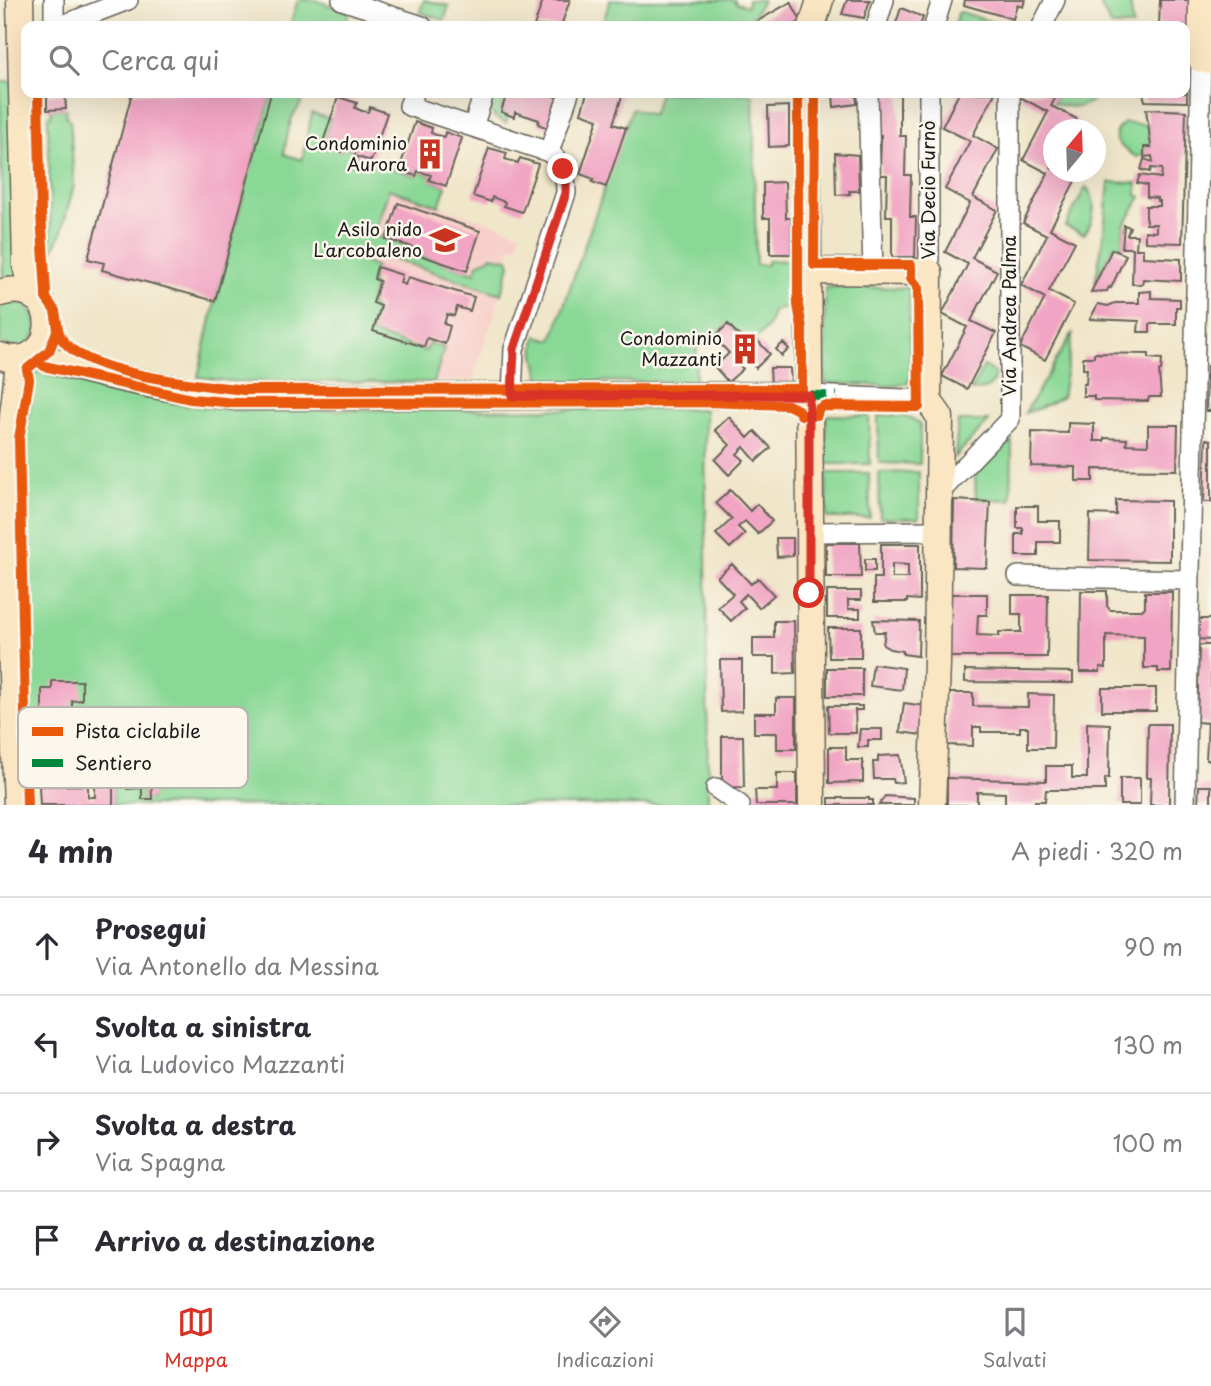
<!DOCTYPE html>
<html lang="it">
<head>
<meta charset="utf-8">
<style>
	body { margin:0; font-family:"Playpen Sans",sans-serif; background:#f2f2f3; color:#2b2b33 }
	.compass { position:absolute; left:1043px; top:119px; width:63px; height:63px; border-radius:50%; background:#fff; box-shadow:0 7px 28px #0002; rotate:19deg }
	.stop { position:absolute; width:21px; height:21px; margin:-16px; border:5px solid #d93025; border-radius:50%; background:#fff }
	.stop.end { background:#d93025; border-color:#fff; box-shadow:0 2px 7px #0008 }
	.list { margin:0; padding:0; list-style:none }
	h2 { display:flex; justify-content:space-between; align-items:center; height:91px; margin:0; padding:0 28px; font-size:30px }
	h2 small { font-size:23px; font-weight:400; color:#7c7c81 }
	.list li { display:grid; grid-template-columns:46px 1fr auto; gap:21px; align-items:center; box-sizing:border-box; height:98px; padding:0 28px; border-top:2px solid #e1e1e2 }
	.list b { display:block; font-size:26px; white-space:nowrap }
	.list p { margin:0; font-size:23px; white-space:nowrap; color:#7c7c81 }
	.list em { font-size:23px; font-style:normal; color:#7c7c81 }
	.icon { flex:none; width:38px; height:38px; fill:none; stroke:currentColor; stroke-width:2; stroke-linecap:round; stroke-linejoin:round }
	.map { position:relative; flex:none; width:1211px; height:805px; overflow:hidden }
	.search { position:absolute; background:#fff; box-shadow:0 7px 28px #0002; left:21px; right:21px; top:21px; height:77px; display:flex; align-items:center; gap:18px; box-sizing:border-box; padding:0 24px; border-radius:14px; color:#7c7c81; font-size:26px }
	.sheet { height:483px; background:#fff }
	nav { display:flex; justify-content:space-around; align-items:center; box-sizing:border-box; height:98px; border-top:2px solid #e1e1e2; background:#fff; font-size:19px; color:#7c7c81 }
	nav a { display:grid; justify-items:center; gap:4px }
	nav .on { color:#d93025 }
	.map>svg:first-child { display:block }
	.built { fill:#f7d0ca }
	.green { fill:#8ad896; stroke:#537a59; stroke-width:2; fill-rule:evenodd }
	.building { fill:#f1a4c3; fill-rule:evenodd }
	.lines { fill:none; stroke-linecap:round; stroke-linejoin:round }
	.street-casing { stroke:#666359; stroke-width:22 }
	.secondary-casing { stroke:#666359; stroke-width:29 }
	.street { stroke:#fff; stroke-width:19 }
	.secondary { stroke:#fbe6c4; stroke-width:26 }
	.quiet { stroke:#00873e; stroke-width:9; stroke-dasharray:18 9; stroke-linecap:butt }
	.cycleway-casing { stroke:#fbf7ec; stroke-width:15 }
	.cycleway { stroke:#e8590c; stroke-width:10 }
	.route { stroke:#d93025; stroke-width:9 }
	.labels { text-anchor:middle; stroke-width:5; stroke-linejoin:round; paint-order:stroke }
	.poi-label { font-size:18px; fill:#1c1c1c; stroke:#fbf7ec; text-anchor:end }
	.street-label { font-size:18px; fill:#1c1c1c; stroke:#fbf7ec }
	.key { fill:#fbf7ec; stroke:#b8b5ae; stroke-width:2 }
	.key-label { font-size:19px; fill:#1c1c1c }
</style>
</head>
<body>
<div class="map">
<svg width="1211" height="805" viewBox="0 0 1211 805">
	<rect width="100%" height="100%" fill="#fbf7ec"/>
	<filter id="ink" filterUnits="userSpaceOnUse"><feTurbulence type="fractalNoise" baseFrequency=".0143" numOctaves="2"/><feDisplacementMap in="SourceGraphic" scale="14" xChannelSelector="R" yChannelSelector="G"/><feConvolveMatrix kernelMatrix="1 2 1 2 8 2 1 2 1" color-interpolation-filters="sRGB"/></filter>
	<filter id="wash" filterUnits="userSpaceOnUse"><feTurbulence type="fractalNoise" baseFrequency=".00686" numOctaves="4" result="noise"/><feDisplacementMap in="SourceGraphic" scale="28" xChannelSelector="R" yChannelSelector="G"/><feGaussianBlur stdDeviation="1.57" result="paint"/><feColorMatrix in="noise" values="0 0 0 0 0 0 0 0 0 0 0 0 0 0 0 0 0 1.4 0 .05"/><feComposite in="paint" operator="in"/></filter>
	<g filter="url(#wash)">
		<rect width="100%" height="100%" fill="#f0e6ca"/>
		<path class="built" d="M389 189 521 233 517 246H512L508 259 510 266 472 381 325 383Z"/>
		<path class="green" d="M298 0H315L349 12 346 26H290Z
			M424 0 449 6 444 20 420 12Z
			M610 0H735V3L747 6 748 0H763L747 26H602Z
			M1098 0H1130L1133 26H1111Z
			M961 12 1005 26H954L958 13Z
			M9 81 13 86 20 279H3L0 83Z
			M271 93H303C302 103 300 106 294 114 288 124 286 143 284 154L302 160 312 113 331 119 323 145 341 151 343 146 356 151 354 156 416 176 418 171 431 175 430 180 446 186 439 206 389 189 374 235 412 247 411 252 475 273 478 264 492 256 508 259 510 265 501 294 369 251 365 263 375 267 371 281 374 288 370 302 376 312 370 333 426 351 429 343 444 348 434 382H239L198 377 215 301Z
			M491 93H507L501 112 509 115 506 123C490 117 487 109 491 93Z
			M660 93H746L753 95 756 265H767V261L792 260 793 307 780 308 772 313C771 329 760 334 748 345L728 324 714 337 697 343 695 382 541 381C538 366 531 351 537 336L552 340 632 108 652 115Z
			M1058 93H1098V94C1085 111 1072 108 1053 103Z
			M51 109H66V116L70 120 74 185 61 234 51 254 48 117 51 116Z
			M1125 123 1148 125 1151 147H1145L1144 153 1137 157C1123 150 1104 135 1125 123Z
			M1109 182 1137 183V195L1141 197 1124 225 1122 248 1114 245 1095 283 1103 239Z
			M1086 187C1098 198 1095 221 1084 234L1065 226Z
			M825 287 909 288 910 377 907 383 895 386 825 383Z
			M16 302C34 307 35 315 37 332L24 347 4 345 0 342V308L6 304Z
			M1073 332 1062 397 1040 408 1025 413Z
			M984 366 995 373C993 389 986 390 971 390Z
			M36 372 181 405 239 410 705 409 708 805H113V787H110L109 782 95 783V777L31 778 25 439ZM151 776V799H142V788L127 789V777Z
			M826 415 869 416 870 464H826Z
			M878 416C893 416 911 413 920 425V464L879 463Z
			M958 421H989L955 457Z
			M1012 441 1011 500 976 499 975 475Z
			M919 472V518H880L879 473Z
			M826 473H869L870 518H827Z"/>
		<g id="blocks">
			<path class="building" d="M543 0H570L561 26H534Z
				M847 0H870L864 18 842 14Z
				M965 0H1025L1023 7 1017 5 1013 19 964 5Z
				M1160 0H1190L1187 102 1145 101 1143 93H1185V26H1159Z
				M791 2 801 21 792 26H756L754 23Z
				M901 8 923 17 920 26H895Z
				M132 93H271L215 301 102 270 104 263 88 259Z
				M507 93H543L560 98 550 129 538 124 539 120 515 112 514 117 501 112Z
				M587 93H623L613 124 626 128 606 187 592 182 594 179 580 174 598 119 581 113Z
				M833 93H856L857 104 834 107Z
				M959 93H995L973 135 998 149 973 197 997 210 972 258 997 271 971 321 996 333 967 389 942 376 967 327 942 314 968 264 945 252 970 203 945 189 970 141 942 127Z
				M1022 93H1058L1051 106 1077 119 1071 130H1054V164L1051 168 1075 181 1050 229 1075 242 1049 291 1074 304 1045 360 1020 347 1045 298 1021 285 1047 235 1023 223 1048 173 1023 160 1048 112 1020 97Z
				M65 94 66 109 47 110V95Z
				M875 94H900V136H906L905 175H911L910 217H916L915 257H892V216H886L887 175H880L881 135H875Z
				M338 97 357 103 355 108 362 111 368 112 370 107 387 113 371 161 354 156 356 151 343 146 341 152 322 145Z
				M789 106V146L769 147 768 107Z
				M1146 109 1186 111 1182 243 1145 242V231L1156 232V224H1146V206H1160V201H1157V198L1147 197V185L1137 183 1140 175 1161 178 1162 169 1151 168 1150 172 1141 170 1144 159 1153 162 1152 156 1144 157V147H1151Z
				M415 122 432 128 431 133 436 135 444 137 445 132 462 138 446 186 429 180 431 175 418 171 416 176 399 170Z
				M489 148 507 153 505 159 518 163 520 158 538 164 522 212 504 206 505 202 492 197 491 202 473 196Z
				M835 153 858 155 859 191H849L850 194 836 195Z
				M785 182 786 218H791V254H770V218H763V183Z
				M398 203 480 231 467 271 411 252 412 247 386 239Z
				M1124 225 1130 227 1127 235H1137L1136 249H1143V257L1181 259V281L1143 279 1142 284H1132L1133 248H1122Z
				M1112 249 1126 255 1111 288 1109 287 1107 291 1091 292Z
				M377 267 402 275 400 283 405 285 408 277 474 297 470 311 457 307 454 316 447 314 444 324 450 326 445 344 427 338 424 347 373 331 381 306 373 303 380 281 374 279Z
				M1151 291V298L1180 299V307H1176V324H1150V332H1138L1139 321 1090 319 1098 304 1108 306 1115 303H1139V292Z
				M728 324 748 345 755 338 770 354 756 368 743 354 736 361 743 369 728 382 715 367 729 353 714 337Z
				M783 343 789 349 782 356 776 349Z
				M1094 353 1149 354V358L1162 359 1161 371H1159L1161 397H1149L1148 401 1094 400V396H1083V384H1086L1087 369H1083V357H1094Z
				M1207 366H1211V411H1206Z
				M770 368H790L791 385 771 386Z
				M729 417 748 438 755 431 771 448 756 461 744 447 737 454 744 460 729 475 715 460 730 445 715 430Z
				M1068 423 1094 424V441H1104V438L1127 439 1126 444 1148 445V425H1178L1177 470 1093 469V481H1076V467L1031 466 1032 432 1068 433Z
				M1206 439 1211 440V502H1204Z
				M730 490 750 511 757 504 772 521 758 534 745 521 738 527 745 534 730 548 716 534 732 519 716 503Z
				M954 500 990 502 987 568 953 567Z
				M1116 500 1170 501V561L1089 560 1090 514 1116 515Z
				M1017 506H1038V521H1060V542H1038V556H1016V534H1023V528H1017Z
				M776 538H793V556L777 557Z
				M826 543H860L861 577H826Z
				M881 544H920V600L907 599V602H874V578H881ZM892 564 908 565V578H892Z
				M865 559H875V571H865Z
				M732 564 751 584 758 578 774 595 759 608 746 594 739 601 745 608 731 621 718 607 733 594 717 577Z
				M827 591H861V600H848V609H860V618H827Z
				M1081 591H1107V606L1110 610H1142L1145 607V592H1172L1171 672H1158V668H1144V636L1106 635V668L1100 667V672H1080Z
				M950 594H987V615H978L977 635 999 636V632H1021V614H1012V595H1048L1047 657H949Z
				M1199 619H1211V640L1198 639Z
				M873 620 919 621 918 656 903 654V651L890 649 883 645 885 632H875Z
				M774 621H794L795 673 775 674V657H753V638H774Z
				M828 628H861V658H829Z
				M1199 645H1211V760H1206L1208 723 1197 722Z
				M720 660H742V711L721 712Z
				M873 664 904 668 902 690 870 686Z
				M827 668H862V696H827Z
				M965 670 1073 672V683L965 682Z
				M52 681H82V700L72 701V728L42 729V689H52Z
				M1102 688H1156V711H1102Z
				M947 693H973V706L1028 707V694L1054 695 1053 748H1028V727H1020V732H981V727H973V746L947 745Z
				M776 698H796V749H777V733H754V713H776Z
				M904 703 926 706 922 735 900 732Z
				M828 706H862V710H855L856 733H829Z
				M1087 723 1110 724 1109 778H1105V790H1046L1045 801H1035V805H1005V793L977 792V805H947V778L1046 781V766H1072V778H1087Z
				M1148 724H1170L1169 805H1150L1151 778H1147Z
				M860 729H882V740H868V747H858Z
				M722 736H743L744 787 722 788Z
				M829 747H846V760H863V782L829 783Z
				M900 755 904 782 894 783 893 779H874L873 762H878V756Z
				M777 773H797V805H756L755 790H777Z
				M151 776 152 799H142V788L127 789V777Z
				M1120 778H1140V805H1120Z
				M110 782V787L113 786V805H40L39 786 88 785V797H95V783Z
				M1199 786H1211V805H1198Z
				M885 796 914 798V805H879Z
				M829 798H869V800H873V805H829Z"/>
		</g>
	</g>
	<g filter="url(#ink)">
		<use href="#blocks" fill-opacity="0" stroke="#666359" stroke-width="2"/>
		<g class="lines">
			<g class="street-casing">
				<path id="street" d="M54 0V26
					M342 0 422 26
					M60 26 128 0
					M876 26 884 0
					M934 26 942 0
					M1042 26 1055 0
					M414 93 409 106 549 152C563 163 566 176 566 193L514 349 512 396
					M868 93 873 272
					M473 127 484 93
					M549 152 569 93
					M929 272V93
					M809 395 928 400
					M939 493 1010 419V93
					M809 532 939 531
					M1018 576 1188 580
					M716 788 740 805
					M1185 805 1201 59"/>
			</g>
			<g class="secondary-casing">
				<path id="secondary" d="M20 0 26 266 34 297
					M1202 0 1201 59 1211 61
					M812 26 820 0
					M807 93 812 805
					M809 271 929 272 928 400 940 417 937 664 932 805
					M0 293C65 273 62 377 0 356
					M32 354C98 376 169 390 238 397L809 395
					M17 805 12 675 8 461 18 371 26 357"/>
			</g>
			<use href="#street" class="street"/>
			<use href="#secondary" class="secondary"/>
			<path class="quiet" d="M809 395 837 396"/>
			<g class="cycleway-casing">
				<path id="cycleway" d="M58 329C66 375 204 385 244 390L802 389V328L798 305V93
					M38 361 44 366 191 399 236 403 710 402 788 405 798 410 801 415H817L818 409 823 406 919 407 918 287 911 278V265H814L815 93
					M27 805 19 439 29 380 27 369 49 351 58 329 55 311 46 298V292L41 214 38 93"/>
			</g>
			<use href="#cycleway" class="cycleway"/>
		</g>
	</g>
	<g class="lines" filter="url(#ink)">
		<path class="route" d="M563 169 566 179V193L514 349 512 396 809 395V593"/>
	</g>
	<defs>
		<g id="building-bare" transform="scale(2.415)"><path d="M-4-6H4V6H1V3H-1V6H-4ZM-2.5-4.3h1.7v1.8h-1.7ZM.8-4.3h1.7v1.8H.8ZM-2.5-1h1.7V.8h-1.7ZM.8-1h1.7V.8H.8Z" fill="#c8321e" stroke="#fbf7ec" stroke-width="2.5" paint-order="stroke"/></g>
		<g id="school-bare" transform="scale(2.415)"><path d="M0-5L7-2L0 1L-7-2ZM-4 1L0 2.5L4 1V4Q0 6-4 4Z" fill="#c8321e" stroke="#fbf7ec" stroke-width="2.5" paint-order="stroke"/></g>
	</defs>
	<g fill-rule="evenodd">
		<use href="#building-bare" x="430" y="154"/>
		<use href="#school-bare" x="445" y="240"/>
		<use href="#building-bare" x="745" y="349"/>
	</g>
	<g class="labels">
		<g class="poi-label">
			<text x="407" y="150">Condominio<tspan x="407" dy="21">Aurora</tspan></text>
			<text x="422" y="236">Asilo nido<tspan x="422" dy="21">L'arcobaleno</tspan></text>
			<text x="722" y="345">Condominio<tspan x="722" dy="21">Mazzanti</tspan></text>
		</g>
		<g class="street-label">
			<text transform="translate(929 190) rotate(-90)" y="6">Via Decio Furnò</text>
			<text transform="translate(1010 316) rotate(-90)" y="6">Via Andrea Palma</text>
		</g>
	</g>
	<rect x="18" y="707" width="230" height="81" rx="10" class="key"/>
	<rect x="32" y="727" width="31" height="9" fill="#e8590c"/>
	<rect x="32" y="759" width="31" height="8" fill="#00873e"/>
	<g class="key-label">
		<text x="75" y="738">Pista ciclabile</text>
		<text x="75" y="770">Sentiero</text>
	</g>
</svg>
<svg class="compass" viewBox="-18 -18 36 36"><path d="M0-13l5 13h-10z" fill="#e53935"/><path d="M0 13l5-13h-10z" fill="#7c7c81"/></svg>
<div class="stop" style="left:809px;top:593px"></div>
<div class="stop end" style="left:563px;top:169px"></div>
<div class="search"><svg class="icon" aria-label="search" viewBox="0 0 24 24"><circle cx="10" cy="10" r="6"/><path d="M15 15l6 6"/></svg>Cerca qui</div>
</div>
<section class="sheet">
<h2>4 min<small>A piedi · 320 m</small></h2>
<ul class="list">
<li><svg class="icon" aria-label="ahead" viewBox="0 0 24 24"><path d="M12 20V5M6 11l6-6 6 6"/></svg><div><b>Prosegui</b><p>Via Antonello da Messina</p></div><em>90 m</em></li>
<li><svg class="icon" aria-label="left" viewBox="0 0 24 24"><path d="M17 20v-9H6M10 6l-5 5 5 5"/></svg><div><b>Svolta a sinistra</b><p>Via Ludovico Mazzanti</p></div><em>130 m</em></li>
<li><svg class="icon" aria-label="right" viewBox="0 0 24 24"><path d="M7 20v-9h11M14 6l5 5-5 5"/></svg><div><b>Svolta a destra</b><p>Via Spagna</p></div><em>100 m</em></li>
<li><svg class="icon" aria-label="arrive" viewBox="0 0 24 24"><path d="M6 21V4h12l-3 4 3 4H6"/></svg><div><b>Arrivo a destinazione</b></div></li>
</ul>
</section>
<nav>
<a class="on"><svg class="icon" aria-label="map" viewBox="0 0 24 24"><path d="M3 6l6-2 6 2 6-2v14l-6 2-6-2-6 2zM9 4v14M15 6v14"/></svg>Mappa</a>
<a><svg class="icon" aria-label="directions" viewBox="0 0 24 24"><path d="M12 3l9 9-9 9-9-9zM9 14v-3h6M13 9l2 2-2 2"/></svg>Indicazioni</a>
<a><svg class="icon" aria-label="saved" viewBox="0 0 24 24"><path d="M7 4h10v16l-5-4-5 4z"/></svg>Salvati</a>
</nav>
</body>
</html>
